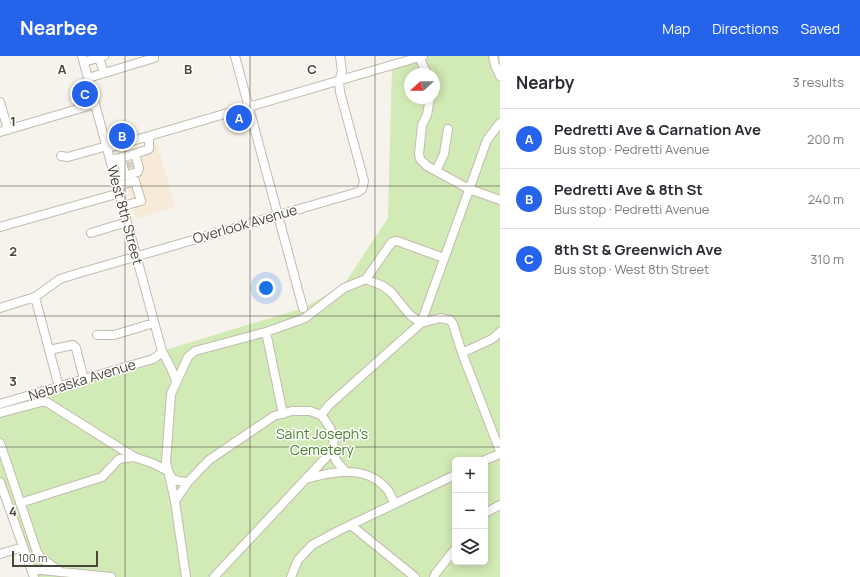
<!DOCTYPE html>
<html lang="en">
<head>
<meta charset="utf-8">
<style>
	body { margin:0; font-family:Manrope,sans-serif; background:#f7f7f7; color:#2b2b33 }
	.controls { position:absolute; right:12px; bottom:12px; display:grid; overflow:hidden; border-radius:6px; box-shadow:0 2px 10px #0003 }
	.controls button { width:36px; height:36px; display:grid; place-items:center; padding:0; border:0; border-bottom:1px solid #e1e1e2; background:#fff; color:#2b2b33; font:20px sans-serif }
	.compass { position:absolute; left:404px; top:12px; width:36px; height:36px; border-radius:50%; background:#fff; box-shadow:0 2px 10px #0003; rotate:249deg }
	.scale { position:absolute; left:12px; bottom:10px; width:86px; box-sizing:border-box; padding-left:4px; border:2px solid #4b4439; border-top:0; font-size:11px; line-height:14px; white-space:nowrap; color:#4b4439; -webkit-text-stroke:3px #fff; paint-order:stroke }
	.you { position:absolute; left:266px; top:232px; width:14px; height:14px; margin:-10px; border:3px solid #fff; border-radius:50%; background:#1a73e8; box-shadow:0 0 0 6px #1a73e833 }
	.badge { display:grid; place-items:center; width:26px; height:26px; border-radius:50%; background:#2563eb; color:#fff; font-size:13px; font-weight:700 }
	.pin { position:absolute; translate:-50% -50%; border:2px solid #fff; box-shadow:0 1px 4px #0006 }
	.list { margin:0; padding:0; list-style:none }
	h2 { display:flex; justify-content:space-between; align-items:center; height:52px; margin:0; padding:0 16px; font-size:17px }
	h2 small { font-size:13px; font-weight:400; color:#7c7c81 }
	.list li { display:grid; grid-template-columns:26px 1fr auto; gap:12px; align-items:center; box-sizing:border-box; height:60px; padding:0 16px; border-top:1px solid #e1e1e2 }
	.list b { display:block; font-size:15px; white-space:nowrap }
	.list p { margin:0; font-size:13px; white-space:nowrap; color:#7c7c81 }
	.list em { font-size:13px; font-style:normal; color:#7c7c81 }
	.icon { flex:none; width:22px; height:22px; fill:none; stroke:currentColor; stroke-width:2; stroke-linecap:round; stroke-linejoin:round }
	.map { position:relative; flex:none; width:500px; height:521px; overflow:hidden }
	header { display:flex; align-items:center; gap:24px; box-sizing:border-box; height:56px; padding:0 20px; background:#2563eb; color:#fff }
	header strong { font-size:19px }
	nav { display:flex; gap:22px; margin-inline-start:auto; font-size:14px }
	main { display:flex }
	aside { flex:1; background:#fff }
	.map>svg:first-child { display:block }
	.commercial { fill:#f7ead8 }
	.green { fill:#d2eab5; fill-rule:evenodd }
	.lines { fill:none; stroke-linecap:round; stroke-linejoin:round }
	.minor-tunnel { stroke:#d4d0c8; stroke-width:8; stroke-dasharray:8 4; stroke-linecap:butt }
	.minor-casing { stroke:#c2bbae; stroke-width:10 }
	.minor { stroke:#fff; stroke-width:8 }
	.grid { fill:none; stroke:#4b4439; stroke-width:1; stroke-opacity:0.55 }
	.labels { text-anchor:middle; stroke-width:3; stroke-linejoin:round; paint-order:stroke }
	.street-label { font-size:14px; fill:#4b4439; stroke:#fff }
	.park-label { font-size:14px; fill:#4a7f2a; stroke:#fff }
	.grid-label { font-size:13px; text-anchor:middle; font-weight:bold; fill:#4b4439; stroke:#fff; stroke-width:3; stroke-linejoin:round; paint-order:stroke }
</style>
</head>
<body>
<header>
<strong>Nearbee</strong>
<nav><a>Map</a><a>Directions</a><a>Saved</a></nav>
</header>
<main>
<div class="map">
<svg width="500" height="521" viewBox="0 0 500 521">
	<rect width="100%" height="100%" fill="#f6f3ec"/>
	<path class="commercial" d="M154 87H157L175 151 136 163 118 98 119 96Z"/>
	<path class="green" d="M423 0H500V521H34L0 426V348L143 306 162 295 303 252 343 230 388 162 392 9ZM410 18H434V42H410ZM455 404H485V506H455Z"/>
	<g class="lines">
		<path class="minor-tunnel" d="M129 106 130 112"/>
		<g class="minor-casing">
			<path id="minor" d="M82 0 162 295 171 312 176 325
				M235 0 303 252
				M493 0 495 9 500 20
				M419 1 427 18
				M99 2 104 17
				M84 6 104 0
				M88 22 154 2V0
				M430 42 427 59 422 69 419 98 420 103 427 110 469 133 500 144
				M0 46 8 74
				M0 76 95 48
				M108 92 423 0
				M135 98 149 93V80
				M61 100 68 101 107 90
				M121 102 125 119
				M111 104 135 98 139 112 138 116 116 122
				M436 115 444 98 448 73
				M118 130 135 125 141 145 123 150
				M0 171 120 137
				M91 177 127 166
				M366 223 389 190 392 186 397 185 444 202
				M35 241 59 331
				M0 252 35 241 60 223 76 218 358 136 362 133 364 125 340 36 339 25 342 16 340 0
				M266 276 283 358
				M97 279H114L154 267
				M49 294 73 289 76 292 84 324
				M462 297 492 283 500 276
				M0 348 153 303 160 298 162 295
				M0 357 45 345 134 401
				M321 359 329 349 421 267 487 84 500 67
				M0 387 37 496 41 502 61 516
				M332 395 337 406 345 415
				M485 404 500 398
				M306 423C332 416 364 408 386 432 390 436 392 443 395 448
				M0 426 34 521
				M175 445 188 426 209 404 274 360 292 355H310L321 359C330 370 337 381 332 395L214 521
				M20 447 102 421 119 403 134 401 152 407 168 415 172 422 177 425 188 426
				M485 457 500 449
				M352 470 415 521
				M0 498 23 491
				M31 513 111 521
				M186 521 175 445 166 406 171 338 188 301 195 295 266 276 305 262 344 232 366 223 383 230 391 236 410 259 421 267 440 262 450 264 453 268 462 297 500 395
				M291 521 298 504 312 489 340 474 455 419
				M434 521 436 517 455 493"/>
		</g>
		<use href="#minor" class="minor"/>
	</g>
	<path class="grid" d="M125 0V521M250 0V521M375 0V521M0 130H500M0 260H500M0 391H500"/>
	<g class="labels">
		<g class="street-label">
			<text transform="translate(125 159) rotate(75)" y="5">West 8th Street</text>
			<text transform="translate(245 168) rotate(-16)" y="5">Overlook Avenue</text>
			<text transform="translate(82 324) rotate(-17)" y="5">Nebraska Avenue</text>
		</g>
		<g class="park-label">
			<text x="322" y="383">Saint Joseph’s<tspan x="322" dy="16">Cemetery</tspan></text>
		</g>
	</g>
	<g class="grid-label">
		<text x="62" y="18">A</text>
		<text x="188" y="18">B</text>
		<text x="312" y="18">C</text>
		<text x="13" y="70">1</text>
		<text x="13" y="200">2</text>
		<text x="13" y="330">3</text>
		<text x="13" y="460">4</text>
	</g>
</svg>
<div class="controls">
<button>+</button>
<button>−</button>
<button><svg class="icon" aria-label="layers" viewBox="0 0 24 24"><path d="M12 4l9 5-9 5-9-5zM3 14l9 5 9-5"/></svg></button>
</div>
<svg class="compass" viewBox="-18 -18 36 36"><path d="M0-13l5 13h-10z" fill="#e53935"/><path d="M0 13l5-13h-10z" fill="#7c7c81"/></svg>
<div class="scale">100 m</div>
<div class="you"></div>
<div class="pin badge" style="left:239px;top:62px">A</div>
<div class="pin badge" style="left:122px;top:80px">B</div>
<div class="pin badge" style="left:85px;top:38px">C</div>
</div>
<aside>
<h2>Nearby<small>3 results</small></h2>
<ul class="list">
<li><span class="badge">A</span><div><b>Pedretti Ave &amp; Carnation Ave</b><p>Bus stop · Pedretti Avenue</p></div><em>200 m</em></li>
<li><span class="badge">B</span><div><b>Pedretti Ave &amp; 8th St</b><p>Bus stop · Pedretti Avenue</p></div><em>240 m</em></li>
<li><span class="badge">C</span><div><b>8th St &amp; Greenwich Ave</b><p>Bus stop · West 8th Street</p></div><em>310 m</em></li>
</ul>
</aside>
</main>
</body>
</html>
